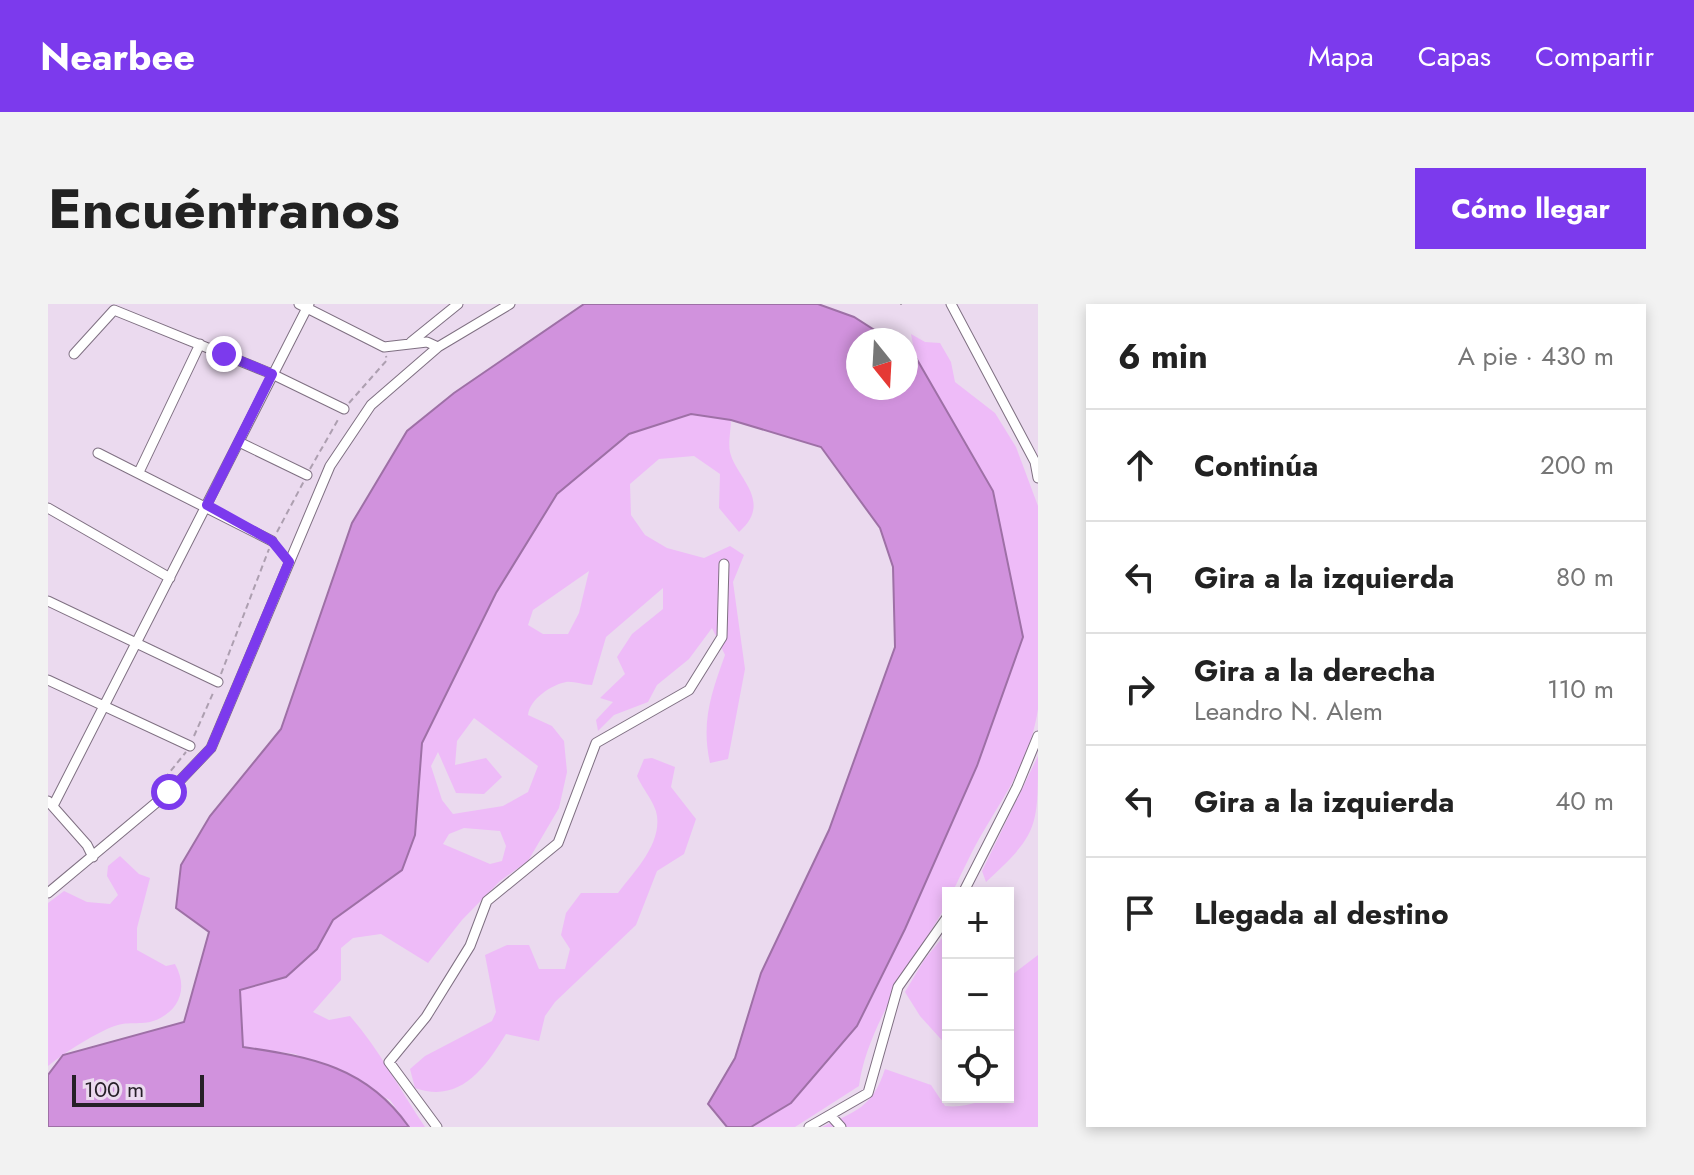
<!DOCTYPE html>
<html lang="es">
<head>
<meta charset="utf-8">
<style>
	body { margin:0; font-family:Jost,sans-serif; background:#f2f2f2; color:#222 }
	.controls { position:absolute; right:24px; bottom:24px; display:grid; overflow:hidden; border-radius:0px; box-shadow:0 4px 12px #0003 }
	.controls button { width:72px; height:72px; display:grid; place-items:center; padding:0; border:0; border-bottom:2px solid #e0e0e0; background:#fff; color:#222; font:40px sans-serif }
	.compass { position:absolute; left:798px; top:24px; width:72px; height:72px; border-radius:50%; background:#fff; box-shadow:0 4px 12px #0003; rotate:162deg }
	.scale { position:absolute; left:24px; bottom:20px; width:132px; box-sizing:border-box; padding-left:8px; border:4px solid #261f27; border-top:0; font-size:22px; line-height:28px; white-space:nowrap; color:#261f27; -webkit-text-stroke:6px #ebdaef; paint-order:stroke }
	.stop { position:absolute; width:24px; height:24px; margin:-18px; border:6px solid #7c3aed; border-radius:50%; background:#fff }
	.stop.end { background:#7c3aed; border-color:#fff; box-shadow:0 2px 8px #0008 }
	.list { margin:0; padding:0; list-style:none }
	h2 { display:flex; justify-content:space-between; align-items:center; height:104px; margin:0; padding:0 32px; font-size:34px }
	h2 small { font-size:26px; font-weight:400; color:#767676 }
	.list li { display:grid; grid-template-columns:52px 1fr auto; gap:24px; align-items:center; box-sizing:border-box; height:112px; padding:0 32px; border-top:2px solid #e0e0e0 }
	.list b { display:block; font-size:30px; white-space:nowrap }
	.list p { margin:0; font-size:26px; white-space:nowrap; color:#767676 }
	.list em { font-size:26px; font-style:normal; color:#767676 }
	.icon { flex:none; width:44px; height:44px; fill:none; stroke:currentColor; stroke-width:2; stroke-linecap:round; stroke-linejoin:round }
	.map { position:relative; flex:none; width:990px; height:823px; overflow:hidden; border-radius:0px }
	header { display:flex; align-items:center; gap:48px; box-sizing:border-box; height:112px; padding:0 40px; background:#7c3aed; color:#fff }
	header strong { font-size:38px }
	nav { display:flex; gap:44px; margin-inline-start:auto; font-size:28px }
	.intro { display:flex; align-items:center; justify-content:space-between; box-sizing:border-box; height:192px; padding:0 48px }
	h1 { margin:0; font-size:56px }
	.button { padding:20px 36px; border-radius:0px; background:#7c3aed; color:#fff; font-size:28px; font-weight:700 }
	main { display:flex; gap:48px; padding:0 48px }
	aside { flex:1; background:#fff; border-radius:0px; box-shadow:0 4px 12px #0003 }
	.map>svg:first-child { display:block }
	.green { fill:#eebbf8; fill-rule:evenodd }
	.water { fill:#d192dd; stroke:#9e70a6; stroke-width:2 }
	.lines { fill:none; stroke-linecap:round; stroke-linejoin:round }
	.minor-casing { stroke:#7f7082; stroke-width:11 }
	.path { stroke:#ad9fb0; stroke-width:2; stroke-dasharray:6 4; stroke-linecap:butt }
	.minor { stroke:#fff; stroke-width:9 }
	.route { stroke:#7c3aed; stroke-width:10 }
</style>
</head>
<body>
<header>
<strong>Nearbee</strong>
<nav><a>Mapa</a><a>Capas</a><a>Compartir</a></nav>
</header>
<div class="intro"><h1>Encuéntranos</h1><a class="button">Cómo llegar</a></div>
<main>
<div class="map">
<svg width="990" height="823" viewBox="0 0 990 823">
	<rect width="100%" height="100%" fill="#ebdaef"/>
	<path class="green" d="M863 30 877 38 892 39 903 58 907 78 947 109 968 143 990 202V405C982 455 963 481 938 523 925 544 915 567 904 589H900L896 605C867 654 818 725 811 782L747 823H703L743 799 809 722 857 625 929 462 975 333 887 89 867 52Z
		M643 110 683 116C683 125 680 139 682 148 688 174 726 197 691 228L671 204 672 170 646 152 611 155 582 180 583 211 597 231 619 244 656 254 682 242 696 251 685 278 697 365 680 455 662 459C653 418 663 390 677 351L664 324 641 355 609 381 600 398 566 411 550 427 548 416 565 398 552 394 577 370 569 353 584 330 615 305V284L558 333 544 381C536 381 525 377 518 378 503 381 482 395 480 411L504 422 516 437 519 468 511 504 480 557 452 577 414 616 380 659 333 630 305 634 293 644V676L265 708 281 716 302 712C331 745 352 786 377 823H361L342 796 247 750 195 743 192 686 238 673 269 645 285 616 354 566 367 531 374 439 448 289 509 190 581 130ZM541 267 531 309 520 330H495L480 321 485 306ZM426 414 490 462 480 488 455 502 405 510 394 496 383 462 390 448 408 489 436 490 454 473 438 454 407 461 409 437ZM416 524 452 527 458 542 454 557 442 560 395 540 401 530Z
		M990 452C990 524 990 530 938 578L934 567Z
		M604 454 627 463 623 483 648 515 636 550 609 567 588 621 507 698 497 712 491 737 458 730C437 764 412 800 367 784L362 765 377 752 444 717 448 708 437 651 459 641H481L491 665H517L522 645 513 631 518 609 533 589H570C586 568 613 541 609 512 608 500 594 484 589 472L596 455Z
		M72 552 91 570 102 574 89 624V646L118 662 127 660C141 685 131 710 102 718 86 721 79 716 59 725 38 735 18 748 0 762V599L16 587 39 598 62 600 70 591 59 572 60 562Z
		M900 627V743L872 712 857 688 876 656Z
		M990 651V823H774C807 808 825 803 837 765L883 781 897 802C921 805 935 793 960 793V674Z"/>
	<path class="water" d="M536 0H770L806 13 842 36H810V84H858V46L867 52 945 187 975 333 929 462 857 625 809 722 743 799 703 823H679L660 800 687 754 713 669 781 526 847 343 845 263 832 224 773 143 683 116 643 110 581 130 509 190 448 289 374 439 367 531 354 566 285 616 269 645 238 673 192 686 195 743C264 753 319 763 361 823H0V771L15 751 136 718 161 628 128 604 133 561 162 512 233 425 304 219 359 127 406 89Z"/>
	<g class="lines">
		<g class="minor-casing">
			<path id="minor" d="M251 0 336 43 379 38 390 43
				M903 0 987 158 990 174
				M363 38 410 0
				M26 50 66 6 224 70 296 105
				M191 138 259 171
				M50 149 224 237
				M91 168 152 40
				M0 204 122 274
				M0 297 170 378
				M0 376 142 442
				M0 497 39 541 45 553
				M6 500 261 0
				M0 589 121 488 163 444 282 162 323 101 390 43 462 0
				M915 589 969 483 990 432
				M782 811 793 823
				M389 823 341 758 378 713 422 642 439 597 510 539 548 439 641 386 674 333 676 260
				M761 823 820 789 850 683 900 612"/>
		</g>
		<path class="path" d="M853 1V0
			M301 99 339 56 338 52
			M262 165 291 114
			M229 228 256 177
			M173 370 221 245
			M146 432 166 387
			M104 490 138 448"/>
		<use href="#minor" class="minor"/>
	</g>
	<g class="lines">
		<path class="route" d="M121 488 163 444 241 258 224 237 159 201 224 70 176 50"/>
	</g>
</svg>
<div class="controls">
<button>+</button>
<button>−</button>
<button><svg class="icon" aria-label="locate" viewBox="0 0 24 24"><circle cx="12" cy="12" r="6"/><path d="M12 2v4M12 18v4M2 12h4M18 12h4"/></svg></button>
</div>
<svg class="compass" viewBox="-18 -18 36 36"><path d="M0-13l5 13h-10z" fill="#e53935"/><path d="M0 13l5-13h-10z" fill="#767676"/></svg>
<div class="scale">100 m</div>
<div class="stop" style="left:121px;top:488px"></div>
<div class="stop end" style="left:176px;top:50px"></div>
</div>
<aside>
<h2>6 min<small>A pie · 430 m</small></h2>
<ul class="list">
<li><svg class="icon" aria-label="ahead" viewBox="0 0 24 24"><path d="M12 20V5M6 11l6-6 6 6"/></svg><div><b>Continúa</b></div><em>200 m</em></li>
<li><svg class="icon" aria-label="left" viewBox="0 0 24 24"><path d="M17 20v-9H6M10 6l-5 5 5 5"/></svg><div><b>Gira a la izquierda</b></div><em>80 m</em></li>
<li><svg class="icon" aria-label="right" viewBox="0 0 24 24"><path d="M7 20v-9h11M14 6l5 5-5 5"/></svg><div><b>Gira a la derecha</b><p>Leandro N. Alem</p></div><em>110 m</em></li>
<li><svg class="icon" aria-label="left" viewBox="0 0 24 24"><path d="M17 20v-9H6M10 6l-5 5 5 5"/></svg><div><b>Gira a la izquierda</b></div><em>40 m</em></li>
<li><svg class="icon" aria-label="arrive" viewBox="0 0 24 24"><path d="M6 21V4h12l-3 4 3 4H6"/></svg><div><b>Llegada al destino</b></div></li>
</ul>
</aside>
</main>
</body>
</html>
